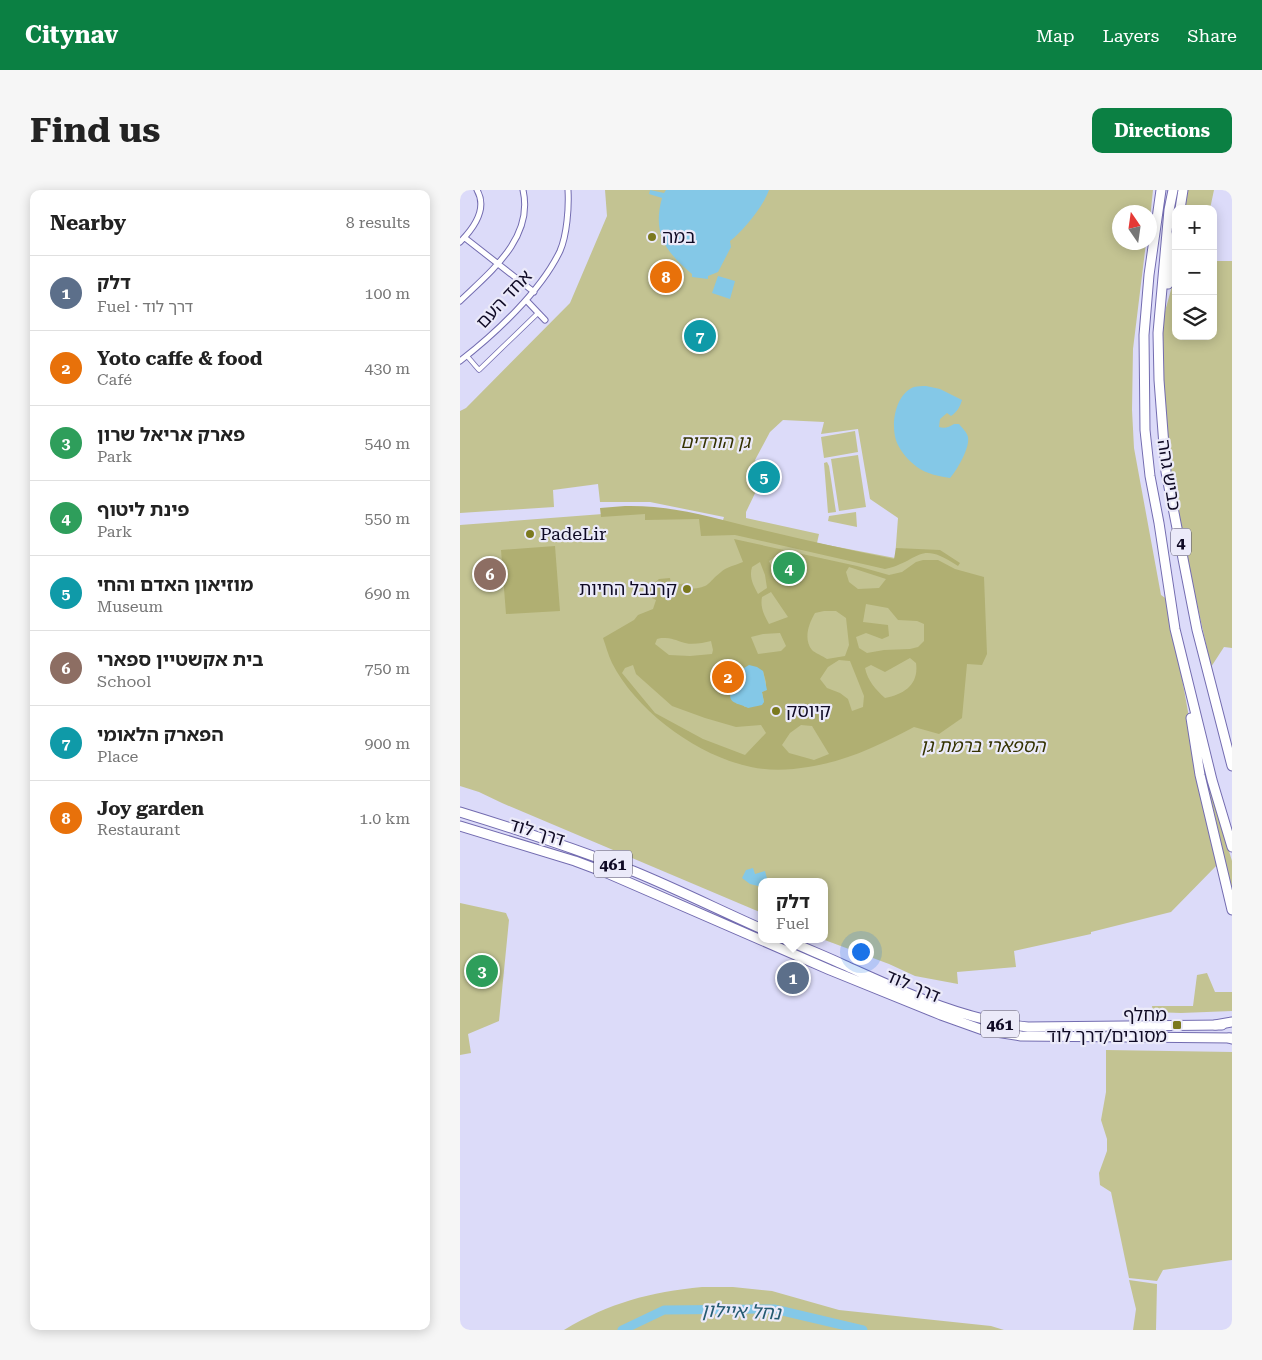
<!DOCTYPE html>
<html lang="en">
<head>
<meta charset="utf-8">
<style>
	body { margin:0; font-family:"Roboto Serif","Noto Sans Hebrew",serif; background:#f6f6f6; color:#222 }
	.controls { position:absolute; right:15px; top:15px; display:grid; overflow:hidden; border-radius:10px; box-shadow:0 2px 12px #0003 }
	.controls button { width:45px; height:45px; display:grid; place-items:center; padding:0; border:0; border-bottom:1px solid #e0e0e0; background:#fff; color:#222; font:25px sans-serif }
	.compass { position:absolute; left:652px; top:15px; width:45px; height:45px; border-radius:50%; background:#fff; box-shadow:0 2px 12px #0003; rotate:347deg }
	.you { position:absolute; left:400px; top:761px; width:18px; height:18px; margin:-12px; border:4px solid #fff; border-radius:50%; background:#1a73e8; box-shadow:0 0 0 8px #1a73e833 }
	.badge { display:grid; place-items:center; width:32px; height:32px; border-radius:50%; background:#0b8043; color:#fff; font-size:16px; font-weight:700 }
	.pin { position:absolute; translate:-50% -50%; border:2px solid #fff; box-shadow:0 1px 5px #0006 }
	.popup { position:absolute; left:298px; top:688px; width:70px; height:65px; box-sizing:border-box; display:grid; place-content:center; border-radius:10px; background:#fff; filter:drop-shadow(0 1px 4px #0005); font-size:16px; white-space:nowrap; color:#767676 }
	.popup b { font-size:19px; color:#222 }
	.popup::after { content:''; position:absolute; left:50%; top:100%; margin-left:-10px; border:10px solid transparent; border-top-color:#fff }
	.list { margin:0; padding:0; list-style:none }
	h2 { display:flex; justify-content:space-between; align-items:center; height:65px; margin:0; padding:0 20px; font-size:21px }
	h2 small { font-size:16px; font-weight:400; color:#767676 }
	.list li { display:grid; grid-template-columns:32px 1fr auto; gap:15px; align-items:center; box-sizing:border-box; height:75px; padding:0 20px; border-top:1px solid #e0e0e0 }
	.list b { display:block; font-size:19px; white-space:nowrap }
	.list p { margin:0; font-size:16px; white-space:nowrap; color:#767676 }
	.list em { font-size:16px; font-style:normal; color:#767676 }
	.icon { flex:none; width:28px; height:28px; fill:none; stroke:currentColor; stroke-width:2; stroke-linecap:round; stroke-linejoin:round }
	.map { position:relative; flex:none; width:772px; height:1140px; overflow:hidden; border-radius:10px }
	header { display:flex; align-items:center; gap:30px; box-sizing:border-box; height:70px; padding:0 25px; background:#0b8043; color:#fff }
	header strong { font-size:24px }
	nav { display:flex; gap:28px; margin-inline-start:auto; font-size:18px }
	.intro { display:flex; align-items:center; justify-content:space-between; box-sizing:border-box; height:120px; padding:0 30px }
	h1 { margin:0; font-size:35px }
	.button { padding:12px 22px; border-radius:10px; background:#0b8043; color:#fff; font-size:18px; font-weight:700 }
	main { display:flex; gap:30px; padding:0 30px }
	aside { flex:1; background:#fff; border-radius:10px; box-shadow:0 2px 12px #0003 }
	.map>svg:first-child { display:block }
	.green { fill:#c3c392; fill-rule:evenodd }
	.forest { fill:#b0af72; fill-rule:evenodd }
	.water { fill:#84c8e7 }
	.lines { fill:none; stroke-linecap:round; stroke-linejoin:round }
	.river { stroke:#84c8e7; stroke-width:9 }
	.pedestrian-casing { stroke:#736cb0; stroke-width:5.5 }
	.minor-casing { stroke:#736cb0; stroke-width:7 }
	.primary-casing { stroke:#736cb0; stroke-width:11 }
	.trunk-casing { stroke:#736cb0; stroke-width:11 }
	.pedestrian { stroke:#fff; stroke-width:4 }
	.minor { stroke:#fff; stroke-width:5 }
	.primary { stroke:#fff; stroke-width:9 }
	.trunk { stroke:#fff; stroke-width:9 }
	.poi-dot { fill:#7b791f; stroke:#ebeaf9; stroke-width:2 }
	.labels { text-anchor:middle; stroke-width:4.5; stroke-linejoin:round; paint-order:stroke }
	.shield { fill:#ebeaf9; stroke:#514d64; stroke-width:1 }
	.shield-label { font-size:16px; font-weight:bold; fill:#0f0a24 }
	.poi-label { font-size:18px; fill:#0f0a24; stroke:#ebeaf9; text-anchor:start }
	.street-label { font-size:18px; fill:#0f0a24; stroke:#ebeaf9 }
	.park-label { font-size:18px; font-style:italic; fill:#343200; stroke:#ebeaf9 }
	.water-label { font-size:19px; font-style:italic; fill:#245a70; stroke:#ebeaf9 }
</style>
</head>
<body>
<header>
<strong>Citynav</strong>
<nav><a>Map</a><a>Layers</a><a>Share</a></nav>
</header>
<div class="intro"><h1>Find us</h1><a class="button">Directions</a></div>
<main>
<aside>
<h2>Nearby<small>8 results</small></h2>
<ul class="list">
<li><span class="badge" style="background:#5c6f8a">1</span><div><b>דלק</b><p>Fuel · דרך לוד</p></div><em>100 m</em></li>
<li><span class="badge" style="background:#e8710a">2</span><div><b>Yoto caffe &amp; food</b><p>Café</p></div><em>430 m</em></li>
<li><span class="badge" style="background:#2e9e5b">3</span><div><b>פארק אריאל שרון</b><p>Park</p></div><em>540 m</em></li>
<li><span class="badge" style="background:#2e9e5b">4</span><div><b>פינת ליטוף</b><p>Park</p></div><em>550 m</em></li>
<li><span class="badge" style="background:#0f9aa8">5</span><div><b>מוזיאון האדם והחי</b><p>Museum</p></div><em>690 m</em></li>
<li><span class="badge" style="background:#8d6e63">6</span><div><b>בית אקשטיין ספארי</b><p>School</p></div><em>750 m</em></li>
<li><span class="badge" style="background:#0f9aa8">7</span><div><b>הפארק הלאומי</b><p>Place</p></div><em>900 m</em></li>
<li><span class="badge" style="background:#e8710a">8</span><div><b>Joy garden</b><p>Restaurant</p></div><em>1.0 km</em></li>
</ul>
</aside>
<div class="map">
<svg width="772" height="1140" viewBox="0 0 772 1140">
	<rect width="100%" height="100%" fill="#dcdbf9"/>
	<path class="green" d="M145 0H693L690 29V22H660V52L686 53 673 159 672 220 674 258 701 405 708 410 730 533 758 674 711 722 631 742V744L554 761 556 777 497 782 498 794 455 786 429 774 362 749H364V692H302V723L42 613 19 602 0 596V335L182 321 263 330 264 327 190 312H140L138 294 93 300 94 317 0 323V221L6 218 110 113 147 26ZM323 230 364 232 361 244 398 239 410 309 438 328 435 368 357 353 359 344 286 328V322L298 297 294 292 293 284 288 283 296 272 295 270 310 242Z
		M727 0H754L750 19H724Z
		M753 67 756 71H772V458L764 457 751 477 722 346 708 271 701 151 704 125 712 96 716 72V146H753Z
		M395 241 398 262 364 268 361 247Z
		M398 265 406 317 379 321 371 269Z
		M367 272 369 276 376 322 368 323 364 273Z
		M396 322 397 337 368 331 369 326Z
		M744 579 772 671V700Z
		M0 713 46 723 49 730 39 831 8 844 11 863 0 865Z
		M747 783 755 802H772V821L721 823 693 822 692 816H733L737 785Z
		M646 860 772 862V1070L703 1080 697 1091 669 1088 651 1002 640 995 639 983 647 961V949L641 930 646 902Z
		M669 1090 697 1094 696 1140H673L676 1119Z
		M242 1097H273L312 1101 379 1120 531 1136 544 1140H104C149 1113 190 1102 242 1097Z"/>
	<path class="forest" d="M165 316C213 315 254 328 299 339 344 350 389 360 434 369L436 358 480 360 500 373 498 376C458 349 461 371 425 379L275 345 241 346 239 329 185 330V324L141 327 140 318Z
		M274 349 397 376 429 385 442 382 456 372 463 370H478L495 379 524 387 527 464 522 475 507 474 502 528 479 544 454 537C420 555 387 571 348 577 331 580 309 581 291 577 238 566 177 522 152 473 148 465 146 456 143 448L174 430 178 425 193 419 196 410 192 408 191 396 199 389 210 388 211 395 229 393 230 399C251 397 246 394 261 382 266 377 276 375 283 372ZM319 364 345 368 347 374 341 385 326 389 315 383 309 371ZM300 372 305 385 307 398 298 404C293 395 289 387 292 377ZM389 377 426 389 419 398 398 399 389 392 386 382ZM311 402 328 427 309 434C304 425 300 417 302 407ZM406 414 428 418 438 430 457 431 464 434V451L458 457 450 459 424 460 407 463 399 458 396 447 406 443 422 449 429 446 428 435 403 432ZM364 421H376L386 428 389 455 385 466 367 469C363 466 355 463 352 460 343 449 349 433 355 423ZM320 443 326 456 321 461 298 464 291 447 303 444ZM201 448C214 448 214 450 225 453 233 455 243 453 251 451L253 460 252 464 230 466 209 465 195 454 197 449ZM450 468 456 473C459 494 445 504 425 508 415 499 408 491 405 478L411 475 425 482ZM379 470 390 471 404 506 403 517 392 521 388 509 380 503 367 498 360 489 368 477ZM173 475 176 484 212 516 245 528 276 537 301 535 306 543 285 565 243 549 195 523 162 483 165 478ZM283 478 303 481 306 492V500L302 502 304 512 285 517 281 514H277L272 501 276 502 281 492ZM341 535 352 536 369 564 354 570 329 563 322 555 330 543Z
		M95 356 100 421 46 424 41 360Z"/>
	<path class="water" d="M190 0 204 3 206 0H309C303 17 283 41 270 51L271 57 258 82 248 86V89L232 87V84C206 62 192 44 202 8L189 4Z
		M258 86 275 91 270 109 252 103Z
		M466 196 480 199 502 210C500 217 497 222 491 226L487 223 480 229 479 237C485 239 489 237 494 234H499C502 238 507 242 508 247 510 258 497 280 490 288 478 286 467 284 457 277 449 271 441 262 437 253 430 236 435 204 454 197 458 196 462 196 466 196Z
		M289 475 297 477 303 481 307 500 302 502 304 512 302 515 288 518C280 513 265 514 272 500L276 502 281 492 284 478Z
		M293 678 295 684 305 681 308 692H302V697L290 694 282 688 286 680Z"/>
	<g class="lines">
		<path class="river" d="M162 1140 204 1120 314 1119 403 1140"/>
		<g class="pedestrian-casing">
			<path id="pedestrian" d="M7 166 19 180 78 123"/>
		</g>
		<g class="minor-casing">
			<path id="minor" d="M5 48 74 102
				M0 52C13 39 28 19 17 0
				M66 110 85 130
				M0 111C30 82 74 48 63 0
				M0 171C35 144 81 101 100 61 107 45 109 17 108 0"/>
		</g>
		<g class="primary-casing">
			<path id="primary" d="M0 622C59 640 116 659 173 681 217 699 259 720 302 739
				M0 636 115 671 147 683 370 780 481 825 523 840 561 846 772 848
				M325 749C344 758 365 766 384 775 444 802 502 830 568 837L762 835"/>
		</g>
		<g class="trunk-casing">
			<path id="trunk" d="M701 0 689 85 684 145 685 240 690 286 699 333 715 439 752 590 772 657
				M713 0 709 20 698 143 699 190 706 282 737 440 772 576
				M720 19 723 0
				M708 94 716 44
				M731 528 740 585 772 720
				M755 835 772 832
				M769 848 772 849"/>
		</g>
		<use href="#pedestrian" class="pedestrian"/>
		<use href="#minor" class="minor"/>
		<use href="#primary" class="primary"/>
		<use href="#trunk" class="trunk"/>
	</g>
	<g class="poi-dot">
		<circle cx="192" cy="47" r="5"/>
		<circle cx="70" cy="344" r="5"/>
		<circle cx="227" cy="399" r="5"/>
		<circle cx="316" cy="521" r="5"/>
		<rect x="712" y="830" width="10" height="10" rx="2.5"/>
	</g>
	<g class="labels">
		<g class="shield">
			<rect x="711" y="338.5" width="20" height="27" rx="4"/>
			<rect x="134" y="660.5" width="38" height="27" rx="4"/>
			<rect x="521" y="820.5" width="38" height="27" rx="4"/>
		</g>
		<g class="shield-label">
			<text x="721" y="358">4</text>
			<text x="153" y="680">461</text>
			<text x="540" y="840">461</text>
		</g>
		<g class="poi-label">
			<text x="202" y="53">במה</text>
			<text x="80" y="350">PadeLir</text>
			<text x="217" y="405" text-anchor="end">קרנבל החיות</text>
			<text x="326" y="527">קיוסק</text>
			<text x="707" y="831" text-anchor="end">מחלף<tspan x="707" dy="21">מסובים/דרך לוד</tspan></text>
		</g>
		<g class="street-label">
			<text transform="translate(44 109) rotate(-47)" y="6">אחד העם</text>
			<text transform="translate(709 285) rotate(81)" y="6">כביש גהה</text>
			<text transform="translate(77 642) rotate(17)" y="6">דרך לוד</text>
			<text transform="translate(453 796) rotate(23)" y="6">דרך לוד</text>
		</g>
		<g class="park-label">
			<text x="255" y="258">גן הורדים</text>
			<text x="523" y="562">הספארי ברמת גן</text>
		</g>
		<g class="water-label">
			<text transform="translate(281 1121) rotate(2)" y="7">נחל איילון</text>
		</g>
	</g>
</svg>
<div class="controls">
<button>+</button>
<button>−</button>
<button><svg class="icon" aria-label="layers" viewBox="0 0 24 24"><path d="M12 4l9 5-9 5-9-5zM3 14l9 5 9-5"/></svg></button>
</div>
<svg class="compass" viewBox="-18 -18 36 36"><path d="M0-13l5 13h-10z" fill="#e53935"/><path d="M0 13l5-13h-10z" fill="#767676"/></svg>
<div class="you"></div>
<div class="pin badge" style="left:333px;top:788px;background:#5c6f8a">1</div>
<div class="popup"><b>דלק</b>Fuel</div>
<div class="pin badge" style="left:268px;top:487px;background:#e8710a">2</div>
<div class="pin badge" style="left:22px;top:781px;background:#2e9e5b">3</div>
<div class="pin badge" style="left:329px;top:378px;background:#2e9e5b">4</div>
<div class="pin badge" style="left:304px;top:287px;background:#0f9aa8">5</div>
<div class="pin badge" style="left:30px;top:384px;background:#8d6e63">6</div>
<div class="pin badge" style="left:240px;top:146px;background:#0f9aa8">7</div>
<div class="pin badge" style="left:206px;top:87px;background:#e8710a">8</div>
</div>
</main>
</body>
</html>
